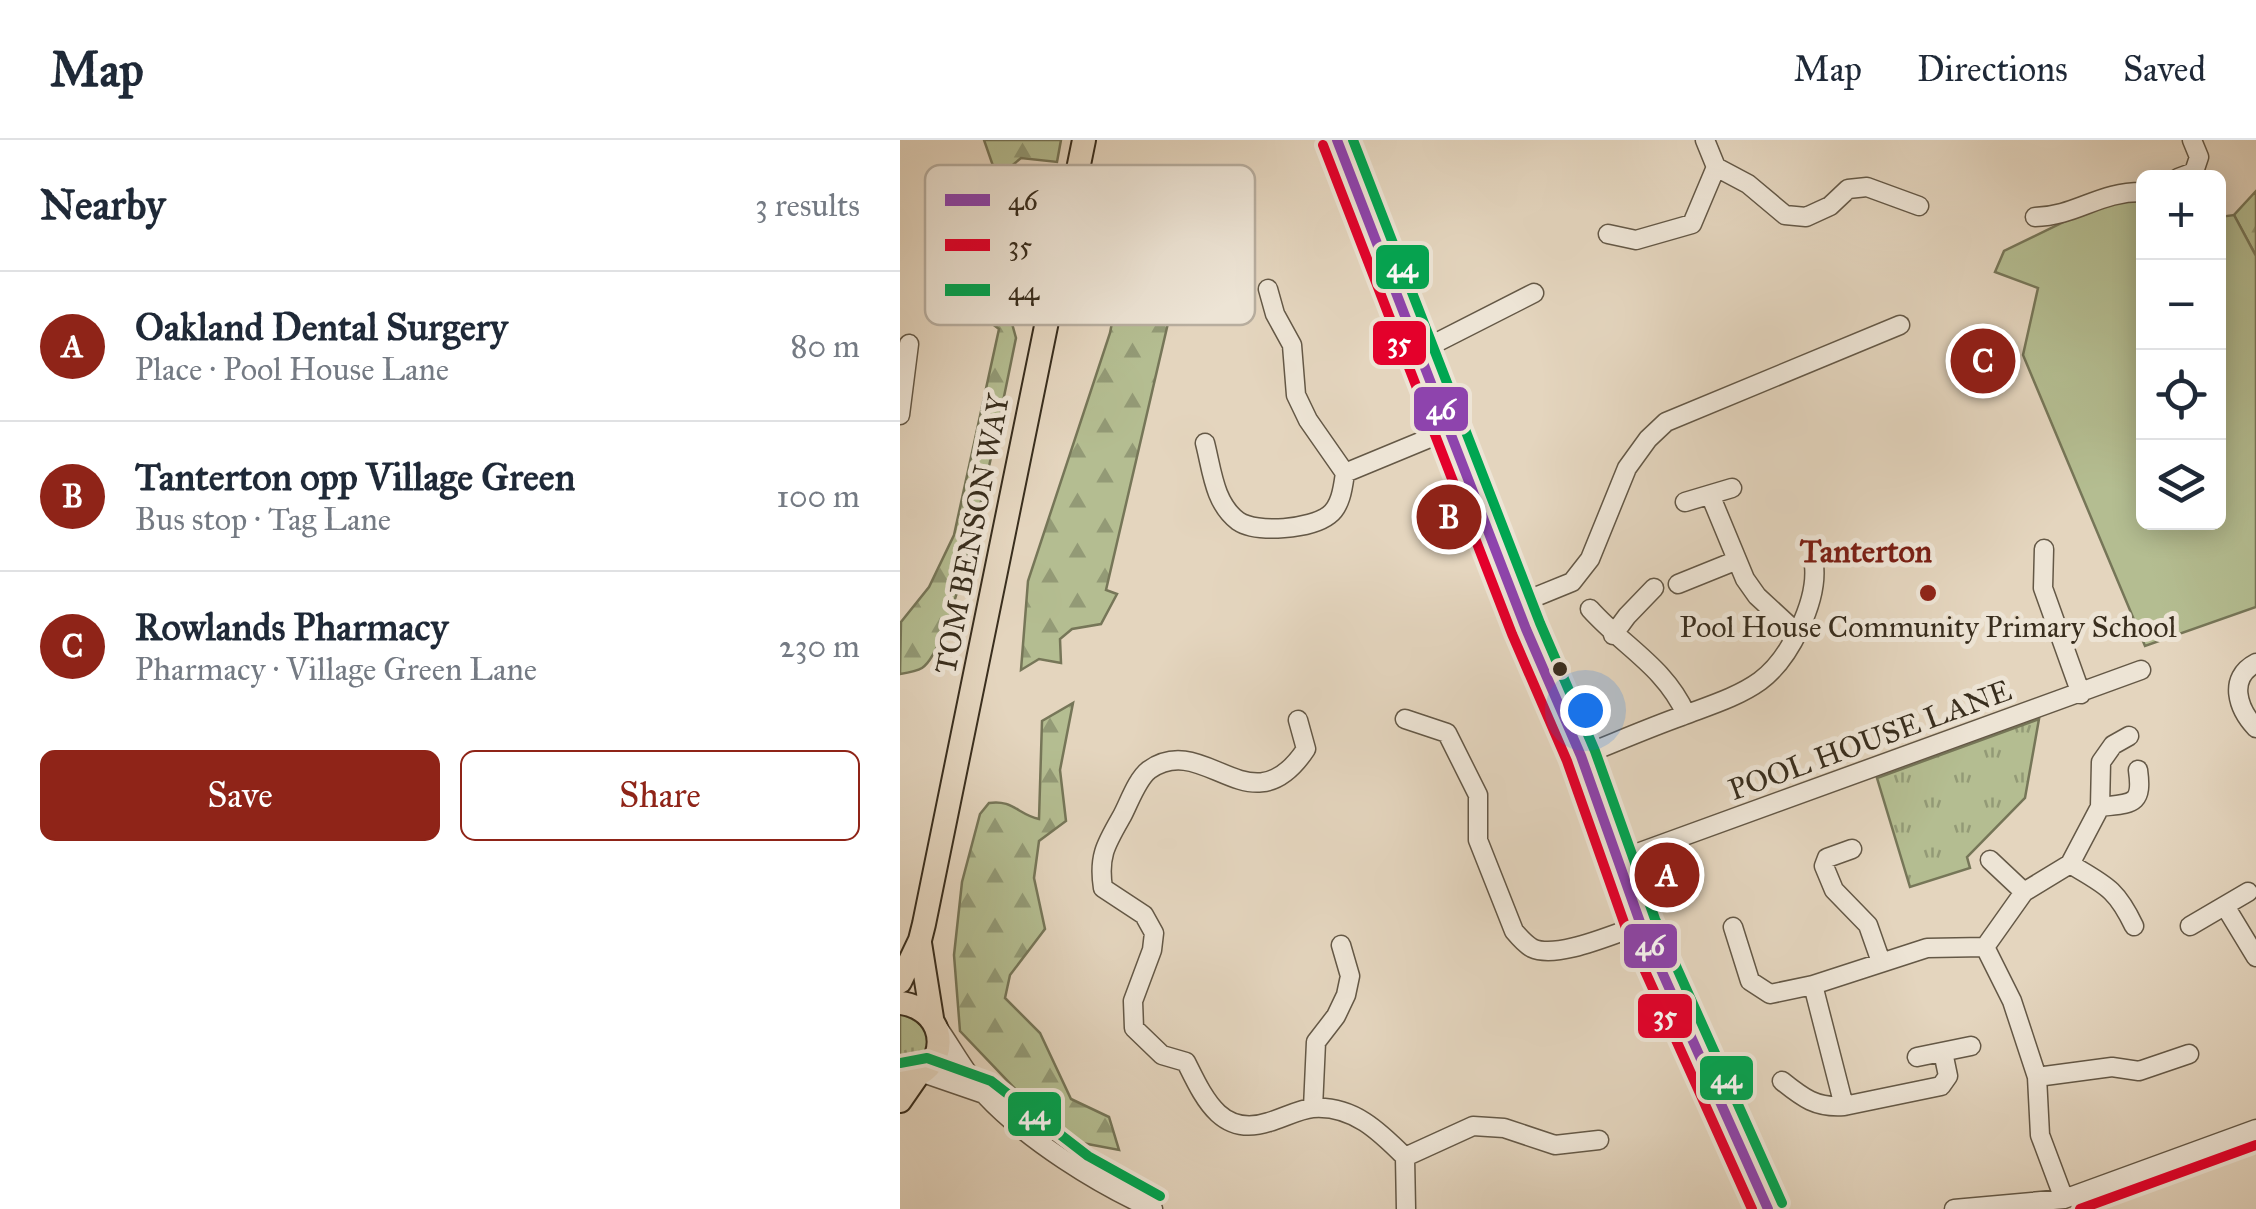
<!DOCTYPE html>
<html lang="en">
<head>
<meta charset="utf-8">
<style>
	body { margin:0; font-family:"IM FELL Great Primer",serif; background:#f2f2f3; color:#1f2937 }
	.controls { position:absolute; right:30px; top:30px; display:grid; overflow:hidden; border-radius:15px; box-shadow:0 5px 25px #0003 }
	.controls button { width:90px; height:90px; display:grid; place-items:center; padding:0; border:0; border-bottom:2px solid #e0e1e3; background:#fff; color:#1f2937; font:50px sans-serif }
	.you { position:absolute; left:685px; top:570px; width:35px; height:35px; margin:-25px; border:8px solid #fff; border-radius:50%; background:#1a73e8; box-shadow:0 0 0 15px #1a73e833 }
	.badge { display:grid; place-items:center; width:65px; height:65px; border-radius:50%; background:#8f2418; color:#fff; font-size:32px; font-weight:700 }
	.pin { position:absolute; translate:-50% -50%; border:5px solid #fff; box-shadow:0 2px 10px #0006 }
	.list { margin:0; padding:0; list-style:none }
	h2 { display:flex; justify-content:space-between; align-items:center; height:130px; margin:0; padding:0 40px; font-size:42px }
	h2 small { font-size:32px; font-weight:400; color:#747a83 }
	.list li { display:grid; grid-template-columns:65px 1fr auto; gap:30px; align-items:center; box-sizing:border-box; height:150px; padding:0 40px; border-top:2px solid #e0e1e3 }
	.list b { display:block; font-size:38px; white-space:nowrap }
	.list p { margin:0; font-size:32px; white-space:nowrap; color:#747a83 }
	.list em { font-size:32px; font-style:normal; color:#747a83 }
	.actions { display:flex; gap:20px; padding:30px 40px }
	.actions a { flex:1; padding:22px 0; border:2px solid #8f2418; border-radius:15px; text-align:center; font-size:35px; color:#8f2418 }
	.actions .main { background:#8f2418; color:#fff }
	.icon { flex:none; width:55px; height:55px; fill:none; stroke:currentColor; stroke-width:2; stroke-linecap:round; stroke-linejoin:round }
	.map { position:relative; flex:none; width:1356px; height:1069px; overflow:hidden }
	header { display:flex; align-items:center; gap:60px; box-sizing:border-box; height:140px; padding:0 50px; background:#fff; border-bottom:2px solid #e0e1e3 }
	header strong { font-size:48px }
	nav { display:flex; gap:55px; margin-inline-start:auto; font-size:35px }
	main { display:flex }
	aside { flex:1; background:#fff }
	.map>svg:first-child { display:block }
	.grass { fill:url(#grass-tufts); stroke:#767658; stroke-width:2.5 }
	.forest { fill:url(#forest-firs); stroke:#767658; stroke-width:2.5 }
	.park { fill:#b4bd91; stroke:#767658; stroke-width:2.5 }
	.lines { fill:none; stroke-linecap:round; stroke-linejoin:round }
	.minor-casing { stroke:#645846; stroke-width:21 }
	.major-casing { stroke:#392e1e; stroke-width:26 }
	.minor { stroke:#ede4d5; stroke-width:18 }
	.major { stroke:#e4d5be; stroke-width:22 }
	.bus-1-casing { stroke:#ede4d5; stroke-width:18 }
	.bus-2-casing { stroke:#ede4d5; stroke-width:18 }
	.bus-3-casing { stroke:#ede4d5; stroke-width:18 }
	.bus-1 { stroke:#8e44ad; stroke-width:10 }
	.bus-2 { stroke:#e4002b; stroke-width:10 }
	.bus-3 { stroke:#00a651; stroke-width:10 }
	.poi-dot { fill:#8f2418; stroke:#ede4d5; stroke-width:4 }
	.bus-dot { fill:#392e1e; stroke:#ede4d5; stroke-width:4 }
	.labels { text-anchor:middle; stroke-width:10; stroke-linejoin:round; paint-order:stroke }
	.street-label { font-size:30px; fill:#392e1e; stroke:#ede4d5 }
	.poi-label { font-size:30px; fill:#392e1e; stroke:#ede4d5 }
	.neighbourhood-label { font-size:32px; font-weight:bold; fill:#7a1f14; stroke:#ede4d5 }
	.key { fill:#ede4d5; stroke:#b7ad9e; stroke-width:2.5 }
	.key-label { font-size:28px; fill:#392e1e }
	.line-badge { stroke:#ede4d5; stroke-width:4 }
	.badge-label { font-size:28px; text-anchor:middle; font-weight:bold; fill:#fff }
</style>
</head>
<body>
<header>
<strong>Map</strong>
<nav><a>Map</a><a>Directions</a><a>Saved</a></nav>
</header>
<main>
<aside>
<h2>Nearby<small>3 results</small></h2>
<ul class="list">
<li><span class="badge">A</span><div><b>Oakland Dental Surgery</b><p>Place · Pool House Lane</p></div><em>80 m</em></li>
<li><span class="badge">B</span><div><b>Tanterton opp Village Green</b><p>Bus stop · Tag Lane</p></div><em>100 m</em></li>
<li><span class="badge">C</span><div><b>Rowlands Pharmacy</b><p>Pharmacy · Village Green Lane</p></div><em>230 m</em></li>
</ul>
<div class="actions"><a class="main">Save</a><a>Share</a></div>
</aside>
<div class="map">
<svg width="1356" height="1069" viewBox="0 0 1356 1069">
	<defs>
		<pattern id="grass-tufts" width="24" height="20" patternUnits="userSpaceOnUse" patternTransform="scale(2.5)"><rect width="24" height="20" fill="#b4bd91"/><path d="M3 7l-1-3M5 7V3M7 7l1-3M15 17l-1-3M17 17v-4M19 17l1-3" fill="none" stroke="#939a76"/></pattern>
		<pattern id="forest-firs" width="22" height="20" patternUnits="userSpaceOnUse" patternTransform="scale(2.5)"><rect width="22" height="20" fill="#b4bd91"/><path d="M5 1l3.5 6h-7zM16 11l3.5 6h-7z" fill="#939a76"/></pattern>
	</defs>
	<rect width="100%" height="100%" fill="#e4d5be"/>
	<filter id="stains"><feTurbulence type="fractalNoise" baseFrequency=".002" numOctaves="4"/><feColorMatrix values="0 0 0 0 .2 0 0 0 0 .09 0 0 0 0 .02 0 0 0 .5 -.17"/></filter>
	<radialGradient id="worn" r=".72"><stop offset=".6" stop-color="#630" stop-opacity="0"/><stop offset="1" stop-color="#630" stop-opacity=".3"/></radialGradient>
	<path class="grass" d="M1139 579 1125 658 1067 717 1070 728 1010 747 977 638Z
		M0 874C37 884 38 918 0 928Z"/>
	<path class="forest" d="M84 0H161L157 22 121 18 108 29 93 26Z
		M1356 51V116L1334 75Z
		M285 110 206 450 217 454 201 484 172 489 160 499 161 523 139 519 121 530 128 441 210 193 223 125Z
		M97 168 111 180 116 198C105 250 57 506 22 528 17 531 6 533 0 534L1 482 29 447 54 395 99 189 78 173Z
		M173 563 160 630 166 681 139 701 134 738 145 789 110 835 105 858 140 893 171 959 209 977 219 1010 177 1002 120 954 60 891 54 815 62 742 80 674 89 663C112 659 119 675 139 679L142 581Z"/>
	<path class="park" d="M1243 54 1244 382H1318L1319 77 1334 75 1356 116V467L1245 506 1123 215 1138 148 1095 132 1104 111 1217 56Z"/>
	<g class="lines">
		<g class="minor-casing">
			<path id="minor" d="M805 0 816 27 848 44 885 75 906 77 930 66 948 49 967 47 1019 66
				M1278 38 1294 32 1299 17 1292 0
				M1135 77C1177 76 1199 51 1244 52
				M708 94 736 100 792 84 816 27
				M368 149 375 174 392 205 396 255 408 280 445 333
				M520 211 634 153
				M0 275 9 204
				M305 303C312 330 314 363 338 381 357 394 411 389 429 375 441 366 443 347 445 333L549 290
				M811 357 845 439 857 456 896 492
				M785 362 832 348
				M1144 409 1143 448 1181 554
				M778 444 835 421
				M618 464 672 442 690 419 727 328 748 299 766 282 1000 185
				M690 469C724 507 764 526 786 574
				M713 495 727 476 754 448
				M1356 523C1327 538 1338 569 1356 588
				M505 579 547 593 578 655V700L614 791C619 797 625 804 632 808 657 820 715 793 741 785
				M398 580 406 609C351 692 305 590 249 630 237 639 229 663 222 676 206 704 198 716 203 748L244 775 254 793 252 810 233 861 234 888 262 915 286 922C304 958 321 998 369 982 383 978 400 969 413 968 453 965 480 992 505 1017L573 986 604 988 655 1005 699 1000
				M681 616C714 603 748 588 782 576 808 566 838 557 860 541 890 519 918 461 914 425
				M1200 667C1232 663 1243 666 1238 630
				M952 709 927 718 924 726 934 750 968 785 981 822
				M718 720 1241 530
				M1090 720 1124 752
				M1170 724C1205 745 1216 748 1234 786
				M1325 766 1356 817
				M1290 786 1348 752
				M833 787 850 841 870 854 913 845 1027 808 1085 807 1112 861 1137 937 1140 995 1164 1059
				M1085 807 1124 752 1170 724 1200 667 1201 622 1213 605 1229 596
				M913 845 944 966 1041 946 1048 936 1043 912
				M36 885C52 907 66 935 85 955 127 1000 197 1044 253 1069
				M1017 917 1071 906
				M23 933 84 954
				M1137 937 1212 927 1239 931 1289 914
				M882 941C903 958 916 968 944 966
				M413 968 416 902 436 876 446 855 450 836 441 805
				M505 1017 506 1069
				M1054 1069 1164 1059 1356 989"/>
		</g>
		<g class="major-casing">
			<path id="major" d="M437 0 626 489 681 616 741 785 868 1069
				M20 803 32 878
				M0 842 20 800 24 784 184 0
				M0 863C52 869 51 936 0 939
				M0 961 18 935"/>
		</g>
		<use href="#minor" class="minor"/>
		<use href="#major" class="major"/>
		<g class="bus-1-casing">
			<path id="bus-1" d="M437 0 626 489 681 616 741 785 868 1069"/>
		</g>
		<g class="bus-2-casing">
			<path id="bus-2" d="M423 5 612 494 667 621 727 791 852 1069
				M1180 1069 1356 1005"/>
		</g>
		<g class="bus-3-casing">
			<path id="bus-3" d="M453 0 640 483 695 611 755 779 882 1063
				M0 923 27 918 91 941 188 1016 260 1056"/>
		</g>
		<use href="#bus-1" class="bus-1"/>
		<use href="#bus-2" class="bus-2"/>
		<use href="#bus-3" class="bus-3"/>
	</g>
	<circle class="poi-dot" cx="1028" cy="453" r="10"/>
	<circle class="bus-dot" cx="660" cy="529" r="9"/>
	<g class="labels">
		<g class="street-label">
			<text transform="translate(72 394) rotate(-79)" y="10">TOM BENSON WAY</text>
			<text transform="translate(970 600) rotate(-20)" y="10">POOL HOUSE LANE</text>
		</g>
		<g class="poi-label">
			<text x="1028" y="497">Pool House Community Primary School</text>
		</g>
		<g class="neighbourhood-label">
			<text x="966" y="422">Tanterton</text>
		</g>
	</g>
	<rect x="25" y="25" width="330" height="160" rx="15" class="key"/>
	<rect x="45" y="54" width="45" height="12" fill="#8e44ad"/>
	<rect x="45" y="99" width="45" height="12" fill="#e4002b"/>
	<rect x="45" y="144" width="45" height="12" fill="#00a651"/>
	<g class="key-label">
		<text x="108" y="70">46</text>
		<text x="108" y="115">35</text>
		<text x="108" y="160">44</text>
	</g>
	<g class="line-badge">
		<rect x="474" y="103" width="57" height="48" rx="10" fill="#00a651"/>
		<rect x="471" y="179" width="57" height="48" rx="10" fill="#e4002b"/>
		<rect x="512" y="245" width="58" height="48" rx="10" fill="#8e44ad"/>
		<rect x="722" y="782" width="57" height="48" rx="10" fill="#8e44ad"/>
		<rect x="736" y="852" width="58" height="48" rx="10" fill="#e4002b"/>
		<rect x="798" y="914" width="57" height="48" rx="10" fill="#00a651"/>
		<rect x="106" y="950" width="57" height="48" rx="10" fill="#00a651"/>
	</g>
	<g class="badge-label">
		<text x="502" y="137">44</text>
		<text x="499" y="212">35</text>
		<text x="541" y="279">46</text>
		<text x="750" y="815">46</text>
		<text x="765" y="885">35</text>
		<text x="826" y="948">44</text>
		<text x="134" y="984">44</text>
	</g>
	<rect width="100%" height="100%" filter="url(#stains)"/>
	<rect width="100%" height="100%" fill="url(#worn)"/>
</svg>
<div class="controls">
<button>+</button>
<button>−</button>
<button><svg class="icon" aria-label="locate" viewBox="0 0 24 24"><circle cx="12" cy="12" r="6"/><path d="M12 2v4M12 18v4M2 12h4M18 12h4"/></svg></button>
<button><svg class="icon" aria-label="layers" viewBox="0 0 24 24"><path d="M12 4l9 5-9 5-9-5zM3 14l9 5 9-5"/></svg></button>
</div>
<div class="you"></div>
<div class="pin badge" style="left:767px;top:735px">A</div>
<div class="pin badge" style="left:549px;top:377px">B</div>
<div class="pin badge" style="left:1083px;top:221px">C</div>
</div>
</main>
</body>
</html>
